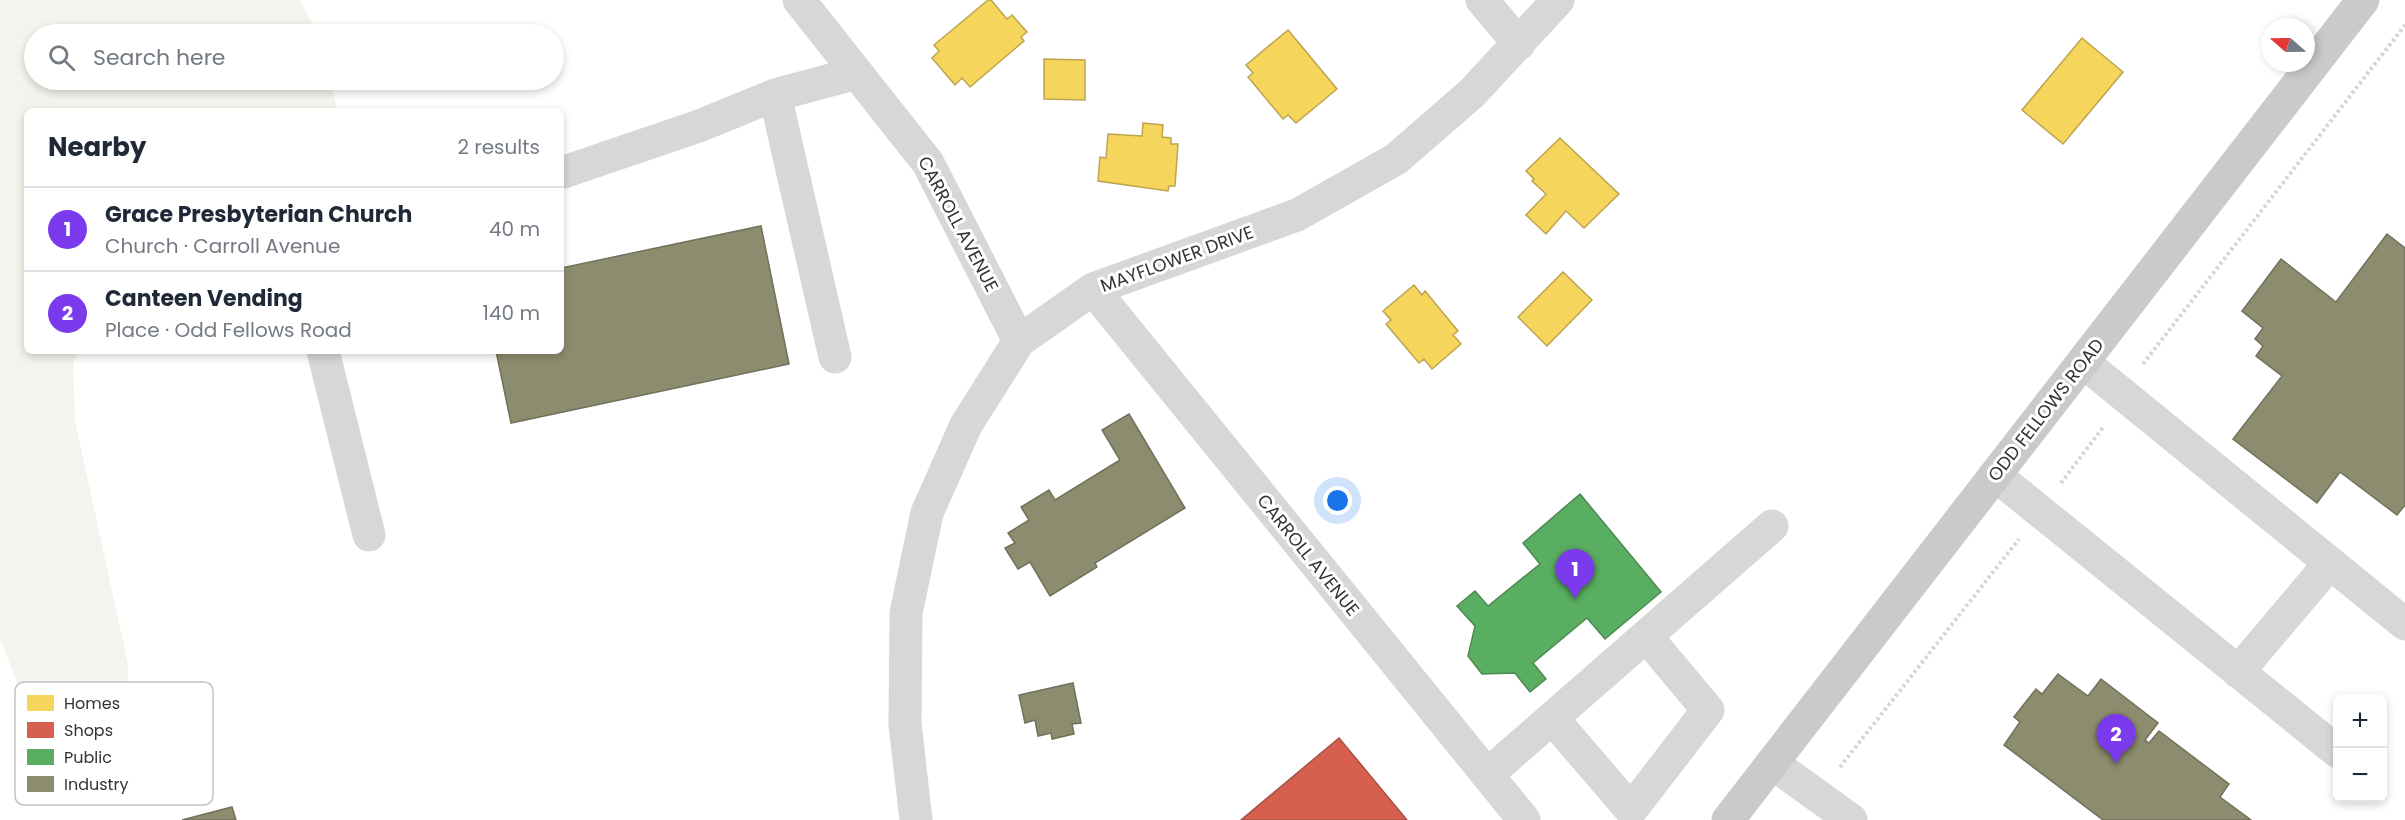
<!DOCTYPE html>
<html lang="en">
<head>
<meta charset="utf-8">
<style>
	body { margin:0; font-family:Poppins,sans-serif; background:#f2f2f3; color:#1f2937 }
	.controls { position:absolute; right:18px; bottom:18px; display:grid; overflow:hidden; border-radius:9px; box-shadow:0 3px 9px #0003 }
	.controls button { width:54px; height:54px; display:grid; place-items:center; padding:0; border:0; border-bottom:2px solid #e0e1e3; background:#fff; color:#1f2937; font:30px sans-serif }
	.compass { position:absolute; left:2261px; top:18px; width:54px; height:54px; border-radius:50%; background:#fff; box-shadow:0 3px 9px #0003; rotate:290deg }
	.you { position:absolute; left:1338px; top:501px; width:21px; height:21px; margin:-15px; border:4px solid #fff; border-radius:50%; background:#1a73e8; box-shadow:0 0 0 9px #1a73e833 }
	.badge { display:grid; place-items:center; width:39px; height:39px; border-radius:50%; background:#7c3aed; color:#fff; font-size:20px; font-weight:700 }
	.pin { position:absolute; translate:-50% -50px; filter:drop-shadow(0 2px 3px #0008) }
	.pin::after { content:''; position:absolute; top:32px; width:21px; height:18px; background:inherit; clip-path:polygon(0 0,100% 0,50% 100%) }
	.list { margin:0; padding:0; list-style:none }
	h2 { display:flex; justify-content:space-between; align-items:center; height:78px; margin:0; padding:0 24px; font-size:26px }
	h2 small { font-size:20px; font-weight:400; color:#747a83 }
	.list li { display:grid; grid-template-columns:39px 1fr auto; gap:18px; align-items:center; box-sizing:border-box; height:84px; padding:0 24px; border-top:2px solid #e0e1e3 }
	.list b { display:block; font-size:22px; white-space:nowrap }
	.list p { margin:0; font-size:20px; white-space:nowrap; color:#747a83 }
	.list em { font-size:20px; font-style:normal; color:#747a83 }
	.icon { flex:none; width:33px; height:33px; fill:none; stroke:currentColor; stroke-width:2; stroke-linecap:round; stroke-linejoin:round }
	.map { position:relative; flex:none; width:2405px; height:820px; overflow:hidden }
	.search { position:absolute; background:#fff; box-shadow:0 3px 9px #0003; left:24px; top:24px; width:540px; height:66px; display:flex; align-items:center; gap:15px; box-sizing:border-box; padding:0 21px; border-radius:33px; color:#747a83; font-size:22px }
	.panel { position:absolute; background:#fff; box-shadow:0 3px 9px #0003; left:24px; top:108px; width:540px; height:246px; border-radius:9px }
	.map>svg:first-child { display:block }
	.green { fill:#f2f5ed }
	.homes { fill:#f6d55c; stroke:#bca450; stroke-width:1.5 }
	.shops { fill:#d6604d; stroke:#a55245; stroke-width:1.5 }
	.public { fill:#5aae61; stroke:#4e8953; stroke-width:1.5 }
	.industry { fill:#8c8c6e; stroke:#71715c; stroke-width:1.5 }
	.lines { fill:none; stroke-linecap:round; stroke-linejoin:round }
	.path { stroke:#d6d6d6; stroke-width:4; stroke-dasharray:3 3; stroke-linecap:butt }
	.minor { stroke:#d7d7d7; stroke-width:33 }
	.major { stroke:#cacaca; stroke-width:33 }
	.labels { text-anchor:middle; stroke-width:6; stroke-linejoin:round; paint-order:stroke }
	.street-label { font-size:18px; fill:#333; stroke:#fff }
	.key { fill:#fff; stroke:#c2c2c2; stroke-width:1.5 }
	.key-label { font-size:16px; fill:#333 }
</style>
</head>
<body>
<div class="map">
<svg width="2405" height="820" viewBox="0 0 2405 820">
	<rect width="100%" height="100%" fill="#fff"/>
	<path class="green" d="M0 0H300L318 34H34V80H331L337 109 336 111H27V351H78L73 365 75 421 128 664 127 719 105 771 81 786 54 781 0 638Z"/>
	<path class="homes" d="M988 0H991L1007 19 1012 15 1027 32 1021 37 1024 41 970 87 962 78 955 85 932 58 939 51 934 45Z
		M1288 30 1337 89 1296 123 1288 115 1283 119 1248 77 1253 73 1246 65Z
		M2082 38 2123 72 2063 144 2022 110Z
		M1044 59 1085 60V100L1044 99Z
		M1143 123 1163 125 1162 137 1171 138V144H1178L1175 186H1169L1168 191 1098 181 1100 157 1106 158 1108 134 1142 136Z
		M1560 138 1619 194 1584 228 1566 211 1546 234 1526 215 1546 194 1532 181 1534 179 1526 171Z
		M1563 272 1592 300 1547 346 1518 317Z
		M1414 285 1422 295 1425 291 1458 331 1453 335 1461 344 1432 369 1424 359 1419 363 1386 324 1391 320 1383 311Z"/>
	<path class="shops" d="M1339 738 1407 820H1241Z"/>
	<path class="public" d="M1580 494 1661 592 1605 639 1587 618 1533 663 1546 679 1530 692 1515 673 1482 674 1468 656 1475 626 1457 606 1475 591 1488 606 1540 564 1523 543Z"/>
	<path class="industry" d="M761 226 789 364 511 423 496 351H561V268Z
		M2387 234 2405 248V505L2397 515 2340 472 2317 503 2233 439 2282 376 2256 356 2263 346 2255 339 2263 328 2242 311 2281 259 2336 302Z
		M1129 414 1185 508 1095 563 1097 567 1050 596 1030 562 1018 569 1005 548 1015 543 1008 533 1029 520 1021 507 1049 490 1055 500 1120 460 1102 430Z
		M2058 674 2088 696 2101 679 2158 723 2145 740 2149 743 2159 731 2229 784 2220 797 2251 820H2103L2004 745 2020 722 2014 717 2036 689 2042 694Z
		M1073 683 1081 723 1072 724 1074 734 1052 739 1051 733 1038 736 1035 720 1025 723 1019 695Z
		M232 807 236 820H182Z"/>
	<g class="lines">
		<path class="path" d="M2143 364 2405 25
			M2061 483 2104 426
			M1840 767 2019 539"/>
		<path class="minor" d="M799 0 928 163 1019 341
			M1482 0 1519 44
			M561 173 699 126 775 95
			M1093 289 1524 820
			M323 351 369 535
			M835 357 775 95 857 73
			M2083 362 2405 624
			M1995 475 2338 752
			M2238 672 2330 563
			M1552 718 1631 810 1708 710 1646 636
			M1772 763 1851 820
			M1487 775 1772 526
			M916 820 905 724 906 613 927 513 966 425 1019 341 1093 289 1297 215 1396 159 1472 93 1558 0"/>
		<path class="major" d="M1728 820 2363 0"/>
	</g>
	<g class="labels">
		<g class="street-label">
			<text transform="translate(958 224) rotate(62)" y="6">CARROLL AVENUE</text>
			<text transform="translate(1177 259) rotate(-20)" y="6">MAYFLOWER DRIVE</text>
			<text transform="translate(2046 410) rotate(-52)" y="6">ODD FELLOWS ROAD</text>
			<text transform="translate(1308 555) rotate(51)" y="6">CARROLL AVENUE</text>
		</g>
	</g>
	<rect x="15" y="682" width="198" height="123" rx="9" class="key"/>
	<rect x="27" y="695" width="27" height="16" fill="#f6d55c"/>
	<rect x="27" y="722" width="27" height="16" fill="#d6604d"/>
	<rect x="27" y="749" width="27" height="16" fill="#5aae61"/>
	<rect x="27" y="776" width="27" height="16" fill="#8c8c6e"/>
	<g class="key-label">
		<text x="64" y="709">Homes</text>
		<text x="64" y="736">Shops</text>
		<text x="64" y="763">Public</text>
		<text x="64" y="790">Industry</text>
	</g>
</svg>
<div class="controls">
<button>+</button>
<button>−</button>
</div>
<svg class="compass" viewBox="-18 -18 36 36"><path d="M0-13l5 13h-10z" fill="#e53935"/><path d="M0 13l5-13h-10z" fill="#747a83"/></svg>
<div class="you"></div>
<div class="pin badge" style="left:1575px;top:599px">1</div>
<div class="pin badge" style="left:2116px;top:764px">2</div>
<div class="search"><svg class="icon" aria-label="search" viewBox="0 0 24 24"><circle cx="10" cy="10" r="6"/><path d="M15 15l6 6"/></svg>Search here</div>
<section class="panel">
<h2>Nearby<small>2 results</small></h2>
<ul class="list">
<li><span class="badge">1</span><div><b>Grace Presbyterian Church</b><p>Church · Carroll Avenue</p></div><em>40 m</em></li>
<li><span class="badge">2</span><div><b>Canteen Vending</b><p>Place · Odd Fellows Road</p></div><em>140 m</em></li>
</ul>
</section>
</div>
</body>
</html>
